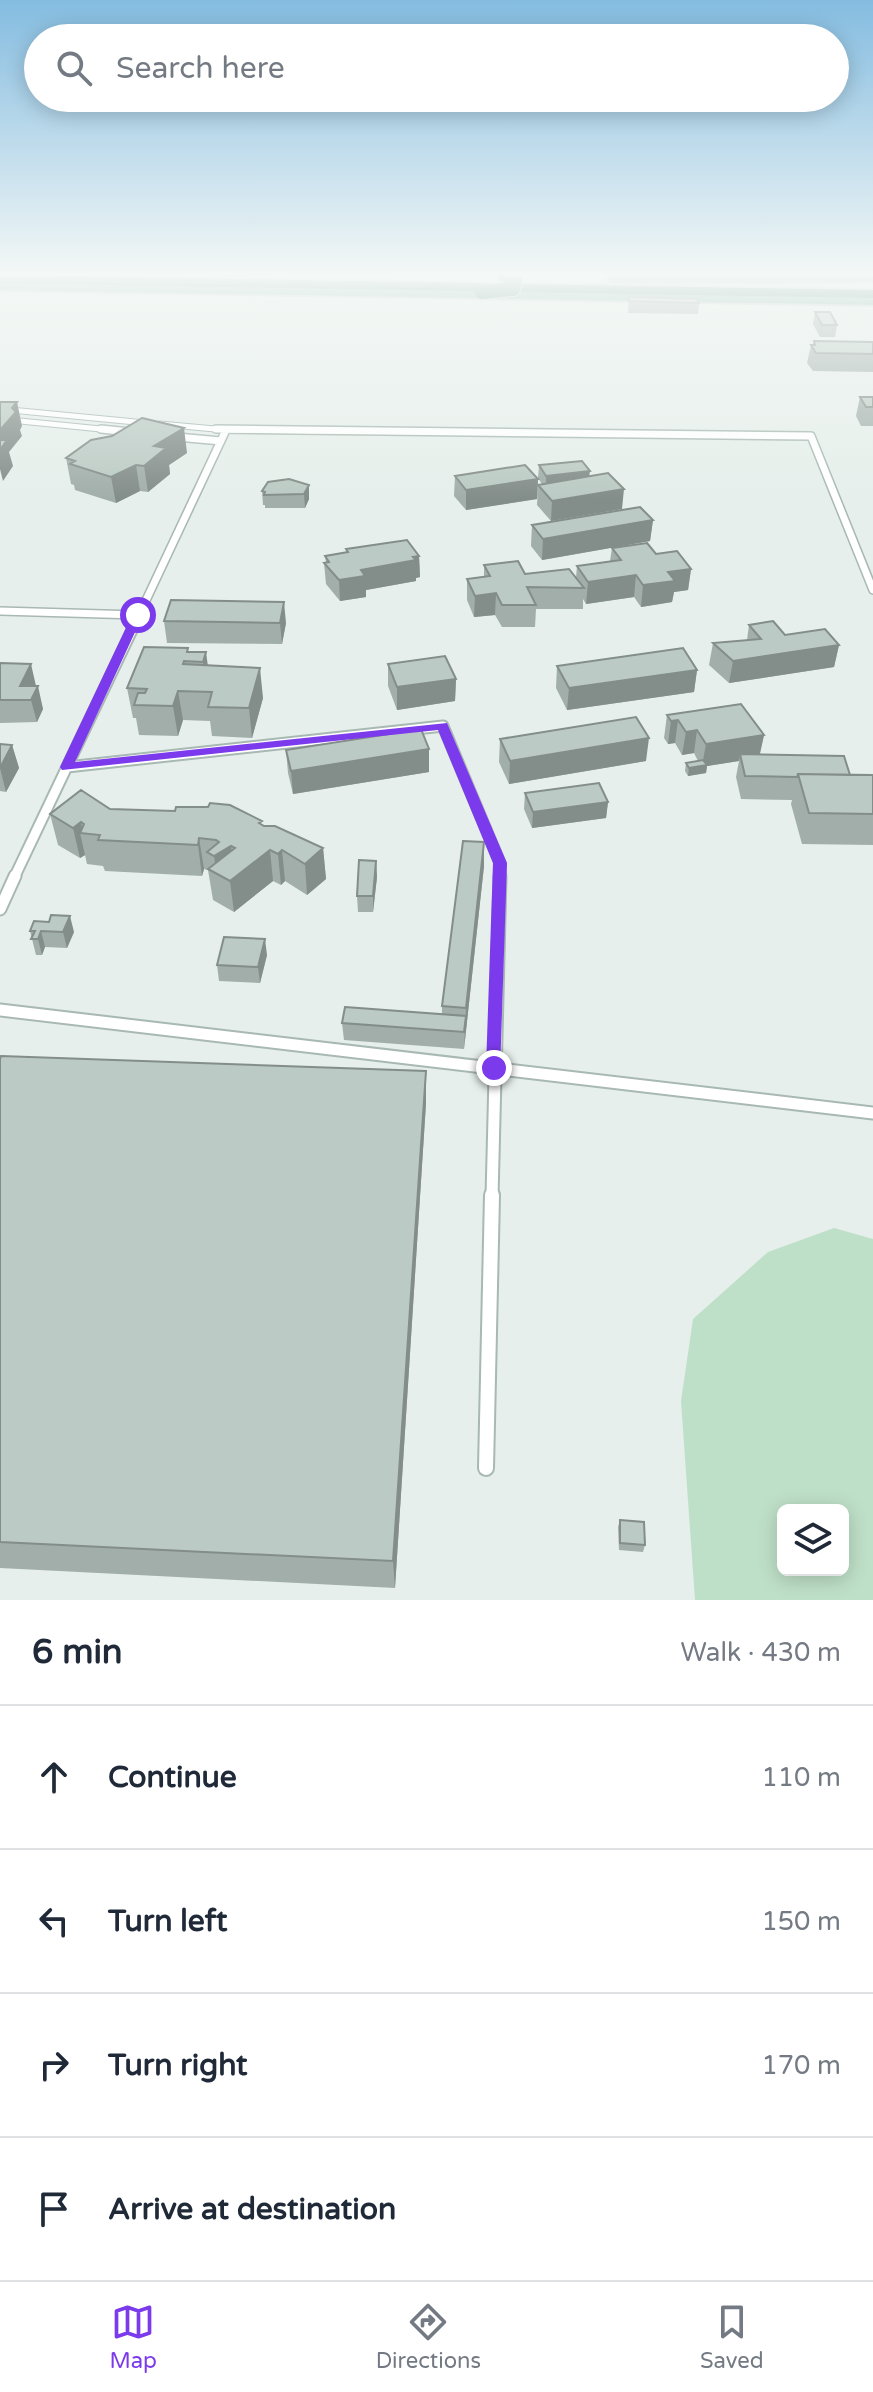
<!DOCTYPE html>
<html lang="en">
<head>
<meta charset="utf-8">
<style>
	body { margin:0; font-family:"Varela Round",sans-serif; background:#f2f2f3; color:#1f2937 }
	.controls { position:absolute; right:24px; bottom:24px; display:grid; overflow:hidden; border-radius:12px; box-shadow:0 4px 20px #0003 }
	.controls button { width:72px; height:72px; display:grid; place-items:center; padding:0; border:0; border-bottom:2px solid #e0e1e3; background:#fff; color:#1f2937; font:40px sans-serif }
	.stop { position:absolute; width:24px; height:24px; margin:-18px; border:6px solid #7c3aed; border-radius:50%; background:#fff }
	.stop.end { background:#7c3aed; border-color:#fff; box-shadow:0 2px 8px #0008 }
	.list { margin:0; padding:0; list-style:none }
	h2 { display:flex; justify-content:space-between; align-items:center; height:104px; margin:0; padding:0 32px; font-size:34px }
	h2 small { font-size:26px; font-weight:400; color:#747a83 }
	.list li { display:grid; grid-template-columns:52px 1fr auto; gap:24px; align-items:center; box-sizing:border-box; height:144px; padding:0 32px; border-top:2px solid #e0e1e3 }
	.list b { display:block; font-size:30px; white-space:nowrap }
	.list em { font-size:26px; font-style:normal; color:#747a83 }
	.icon { flex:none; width:44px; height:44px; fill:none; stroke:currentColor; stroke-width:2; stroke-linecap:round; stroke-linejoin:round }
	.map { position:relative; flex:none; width:873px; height:1600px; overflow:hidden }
	.search { position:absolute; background:#fff; box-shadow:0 4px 20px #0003; left:24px; right:24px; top:24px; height:88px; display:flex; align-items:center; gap:20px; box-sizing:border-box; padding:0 28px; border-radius:44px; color:#747a83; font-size:30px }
	.sheet { height:680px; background:#fff }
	nav { display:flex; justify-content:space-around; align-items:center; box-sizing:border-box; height:112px; border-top:2px solid #e0e1e3; background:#fff; font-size:22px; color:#747a83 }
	nav a { display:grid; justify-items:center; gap:4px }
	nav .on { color:#7c3aed }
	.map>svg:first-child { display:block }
	.green { fill:#bfe0c8; fill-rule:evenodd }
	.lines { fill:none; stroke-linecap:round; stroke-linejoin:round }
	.lane-far4-casing { stroke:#a8b8b2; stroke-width:7 }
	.lane-far3-casing { stroke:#a8b8b2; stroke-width:10 }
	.lane-far2-casing { stroke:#a8b8b2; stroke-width:13 }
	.lane-far1-casing { stroke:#a8b8b2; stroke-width:15 }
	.lane-casing { stroke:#a8b8b2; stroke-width:18 }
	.primary-casing { stroke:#c2cac8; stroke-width:4 }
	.highway-casing { stroke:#c2cac8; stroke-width:4 }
	.lane-far4 { stroke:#fff; stroke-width:5 }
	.lane-far3 { stroke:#fff; stroke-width:7 }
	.lane-far2 { stroke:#fff; stroke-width:9 }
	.lane-far1 { stroke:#fff; stroke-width:11 }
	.lane { stroke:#fff; stroke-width:14 }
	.primary { fill:#6aa596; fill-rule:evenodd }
	.highway { fill:#2f6f62; fill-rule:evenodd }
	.highway-bridge-casing { stroke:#c2cac8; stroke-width:16; stroke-linecap:butt }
	.highway-bridge { stroke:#2f6f62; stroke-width:14 }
	.wall { fill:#a1aea9 }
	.shaded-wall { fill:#838d89 }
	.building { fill:#bbcac4; stroke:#838d89; stroke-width:2 }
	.route { fill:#7c3aed }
</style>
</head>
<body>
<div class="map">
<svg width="873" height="1600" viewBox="0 0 873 1600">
	<rect width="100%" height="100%" fill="#e6efeb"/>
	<path class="green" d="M834 1228 873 1239V1600H695L681 1401 693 1319 768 1252ZM783 1510H843V1570H783Z"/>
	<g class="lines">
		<g class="lane-far4-casing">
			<path id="lane-far4" d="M0 409 146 423
				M0 419 121 431
				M160 424 226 430 334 431"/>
		</g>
		<g class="lane-far3-casing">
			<path id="lane-far3" d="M101 429 130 432
				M216 429 811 436 873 590
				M177 437 221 441
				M0 611 138 615
				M133 628 226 430"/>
		</g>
		<g class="lane-far2-casing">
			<path id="lane-far2" d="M67 767 443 726 500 863V878
				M14 878 134 626"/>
		</g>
		<g class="lane-far1-casing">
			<path id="lane-far1" d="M0 909 15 876
				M0 1010 873 1113
				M492 1197 500 876"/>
		</g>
		<g class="lane-casing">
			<path id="lane" d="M486 1468 492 1195"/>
		</g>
		<g class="primary-casing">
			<path id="primary" d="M873 275V282L612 283 606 279 612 275Z
				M0 282 873 297V305L0 290Z"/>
		</g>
		<g class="highway-casing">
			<path id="highway" d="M0 275 873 290V298L0 283Z"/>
		</g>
		<use href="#lane-far4" class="lane-far4"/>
		<use href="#lane-far3" class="lane-far3"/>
		<use href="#lane-far2" class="lane-far2"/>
		<use href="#lane-far1" class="lane-far1"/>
		<use href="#lane" class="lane"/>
		<use href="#primary" class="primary"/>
		<use href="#highway" class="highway"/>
		<g class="highway-bridge-casing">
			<path id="highway-bridge" d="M482 292 513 289 515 281 505 275"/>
		</g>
		<use href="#highway-bridge" class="highway-bridge"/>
	</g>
	<path class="wall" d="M629 297 699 303 698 314 628 313Z
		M815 312 837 325 835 337H820L813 324Z
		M814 341 873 342V372L813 371 807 363 811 345H813Z
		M860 397H873V426H861L856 416Z
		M187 453 169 465 170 474 148 492 140 491 116 503 75 490 74 485 71 484 66 458Z
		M539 465 589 476 622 509 551 521 537 505 538 485 542 484 538 478Z
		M455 476 538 479 537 499 466 510 454 496Z
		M289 479 309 499 305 508H265V505H263L262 491Z
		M653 520 650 541 542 560 531 546 532 525Z
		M612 548 656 554 691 569 688 590 674 592 672 602 641 607 634 597 586 604 583 599V609H536L535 627H502L495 615 474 617 467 600V579L484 577V565L525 574 576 578 577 566 610 561Z
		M346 549 419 556 420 577 416 578V581L366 590V597L340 601 326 584 324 563 326 562 325 556 346 553Z
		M164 621 286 623 282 644 167 643Z
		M749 625 785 635 839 645 834 667 729 683 709 665 713 643 747 640Z
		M189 652 208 666 263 698 252 738 212 736 210 721 183 720 178 736 139 735 136 718H133L127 688Z
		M0 663 36 686 43 709 37 722 0 723Z
		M388 664 456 679 455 701 397 710 388 686Z
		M557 666 697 670 694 692 567 710 556 688Z
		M667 715 764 735 760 754 850 775H873V845L802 844 791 804 792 800 741 799 736 777 739 761 707 766 706 773 688 776 685 771 686 763 698 761 694 753 682 755 675 743 668 744 664 738Z
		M500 739 646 761 509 784 499 762Z
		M0 744 12 745 19 768 6 792 0 791Z
		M429 749V772L293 794 288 773 286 750Z
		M525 793 608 802 606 818 532 828 524 809Z
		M110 809 323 848 326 879 307 895 285 881 281 885 273 881 234 912 213 900 208 870 204 869 202 876 105 871 103 866 87 864 85 855 80 858 58 845 50 814Z
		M484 842V866L464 1049 344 1040 342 1023 442 1014V1006Z
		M376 861 377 877 373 912H358L357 896Z
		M30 931 74 932 67 948 45 947 42 955H36Z
		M267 955 260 983 219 981 217 965Z
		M0 1059 426 1071V1103L395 1588 0 1568Z
		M620 1520 645 1545 643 1552 619 1550 618 1527Z"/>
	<path class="shaded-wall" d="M17 402 22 426 20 430 22 436 9 452 13 466 3 481 0 469V430Z
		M184 428 187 453 169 465 170 474 148 492 144 466 154 446Z
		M136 465 140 491 116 503 111 477Z
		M590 471 588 484 546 489V476Z
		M538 479 537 499 466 510V490Z
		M309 485V499L305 508 304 494Z
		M624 489 622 509 551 521 552 501Z
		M653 520 650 541 542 560 543 539Z
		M419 556 420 577 416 578V581L366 590V597L340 601 339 580 361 570Z
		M691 569 688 590 674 592 672 602 641 607 643 585 668 572Z
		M636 575 634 597 586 604 588 582Z
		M496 593 495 615 474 617 475 596Z
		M284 602 286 623 282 644 280 623Z
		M839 645 834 667 729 683 733 661Z
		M206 652 210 681 207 691 203 662Z
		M31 664 36 686H20Z
		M260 668 263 698 252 738 249 708Z
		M697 670 694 692 567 710 569 688Z
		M456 679 455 701 397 710V687Z
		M38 686 43 709 37 722 31 700Z
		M178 691 183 720 178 736 173 706Z
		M678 720 675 743 668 744 671 721Z
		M697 730 694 753 682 755 686 732Z
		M764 735 759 757 740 754 739 761 707 766 706 773 688 776 689 768 702 766 706 744Z
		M649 738 646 761 509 784 510 761Z
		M12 745 19 768 6 792 0 768Z
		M429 749V772L293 794 291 771Z
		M608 802 606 818 532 828 533 812Z
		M81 822 83 834 80 833 85 855 80 858 73 828Z
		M199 838 204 869 202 876 198 845Z
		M484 842V866L464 1049 466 1008Z
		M231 846 235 877 217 874 214 856Z
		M323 848 326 879 307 895 305 864Z
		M270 850 273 881 234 912 230 881Z
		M282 850 285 881 281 885 278 854Z
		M376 861 377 877 373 912V896Z
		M70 916 74 932 67 948 63 932Z
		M41 931 45 947 42 955 38 939Z
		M265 939 267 955 260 983 258 967Z
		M426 1071V1103L395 1588 393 1561Z"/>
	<path class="building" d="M629 297 697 299 699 303 629 301Z
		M815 312H830L837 325H822Z
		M814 341 873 342V354L816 353 811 345H815Z
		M860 397H873V407H866Z
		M0 402H17L12 408 16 412 0 430Z
		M142 418 184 428 154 446 166 448 144 466 136 465 111 477 70 464 75 461 66 458 91 440 112 436Z
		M0 440H7L0 450Z
		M582 461 590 471 546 476 539 465Z
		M525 465 538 479 466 490 455 476Z
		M608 473 624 489 552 501 538 485Z
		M289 479 309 485 304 494 264 495 265 492 262 491 268 482Z
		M640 507 653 520 543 539 532 525Z
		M407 540 419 556 413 557 416 560 361 570 365 576 339 580 324 563 329 562 325 556 348 552 346 549Z
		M647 543 656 554 677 551 691 569 668 572 675 581 643 585 636 575 588 582 577 566 621 560 612 548Z
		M518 561 525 574 569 569 584 588 527 587 536 605H502L496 593 475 596 467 579 490 576 484 565Z
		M171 600 284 602 280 623 164 621Z
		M773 621 785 635 825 629 839 645 733 661 713 643 761 639 749 625Z
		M144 647 188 648 187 652H206L203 662 184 661 183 664 260 668 249 708 208 707 212 692 178 691 173 706 134 705 138 693H145L147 689 127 688Z
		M683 648 697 670 569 688 557 666Z
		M445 656 456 679 397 687 388 664Z
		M0 663 31 664 20 686H38L31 700H0Z
		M741 704 764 735 706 744 697 730 686 732 678 720 671 721 667 715Z
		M636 717 649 738 510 761 500 739Z
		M421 729 429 749 291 771 286 750Z
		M0 744 12 745 0 768Z
		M740 754 844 756 850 775 798 774 797 777 745 776Z
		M703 760 707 765 689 768 686 763Z
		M798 774 873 775V814L809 813Z
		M599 783 608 802 533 812 525 793Z
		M81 790 110 809 175 811 176 807H208L210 803 230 805 262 821 259 823 264 826H275L323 848 305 864 282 850 278 854 270 850 230 881 208 869 235 848 231 846 214 856 207 852 219 842 216 840 199 838 198 845 98 840 100 835 80 833 84 824 81 822 73 828 50 814Z
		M463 841 484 842 466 1008 442 1006Z
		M359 860 376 861 373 896H357Z
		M51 915 70 916 63 932 41 931 38 939H31L35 931H30L34 921 49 922Z
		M224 937 265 939 258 967 217 965Z
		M345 1007 466 1016 464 1032 342 1023Z
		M1 1056 426 1071 393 1561 0 1542V1059Z
		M620 1520 644 1522 645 1545 620 1543Z"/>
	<linearGradient id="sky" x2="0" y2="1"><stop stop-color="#84bce0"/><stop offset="0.55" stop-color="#f4f8f6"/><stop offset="1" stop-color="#f4f8f6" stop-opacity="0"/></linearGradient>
	<rect width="873" height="499" fill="url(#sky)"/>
	<path class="route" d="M138 612 143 615 75 762 447 723 507 863 500 1073H488L486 1068 493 863 438 730 62 770 60 767 132 615Z"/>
</svg>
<div class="controls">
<button><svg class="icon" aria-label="layers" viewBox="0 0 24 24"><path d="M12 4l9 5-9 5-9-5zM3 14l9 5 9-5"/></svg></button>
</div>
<div class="stop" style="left:138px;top:615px"></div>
<div class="stop end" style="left:494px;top:1068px"></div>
<div class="search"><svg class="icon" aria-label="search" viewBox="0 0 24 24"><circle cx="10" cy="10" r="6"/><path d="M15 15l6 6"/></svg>Search here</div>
</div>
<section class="sheet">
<h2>6 min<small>Walk · 430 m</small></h2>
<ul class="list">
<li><svg class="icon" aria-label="ahead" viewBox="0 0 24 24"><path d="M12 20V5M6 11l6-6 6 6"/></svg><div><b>Continue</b></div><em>110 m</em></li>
<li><svg class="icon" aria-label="left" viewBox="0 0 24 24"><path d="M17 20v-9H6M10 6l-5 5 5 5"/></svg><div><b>Turn left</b></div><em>150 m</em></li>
<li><svg class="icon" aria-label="right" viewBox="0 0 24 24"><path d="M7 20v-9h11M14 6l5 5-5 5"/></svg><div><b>Turn right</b></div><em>170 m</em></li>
<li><svg class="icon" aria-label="arrive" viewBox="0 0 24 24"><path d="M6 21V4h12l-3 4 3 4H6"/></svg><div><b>Arrive at destination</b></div></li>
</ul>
</section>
<nav>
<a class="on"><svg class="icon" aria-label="map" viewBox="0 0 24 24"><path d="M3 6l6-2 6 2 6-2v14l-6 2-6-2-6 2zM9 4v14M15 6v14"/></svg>Map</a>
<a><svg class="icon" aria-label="directions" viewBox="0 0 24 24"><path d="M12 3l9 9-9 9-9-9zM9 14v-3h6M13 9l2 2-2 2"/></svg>Directions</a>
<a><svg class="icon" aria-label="saved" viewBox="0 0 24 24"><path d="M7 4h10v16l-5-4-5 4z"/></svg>Saved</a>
</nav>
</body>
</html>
